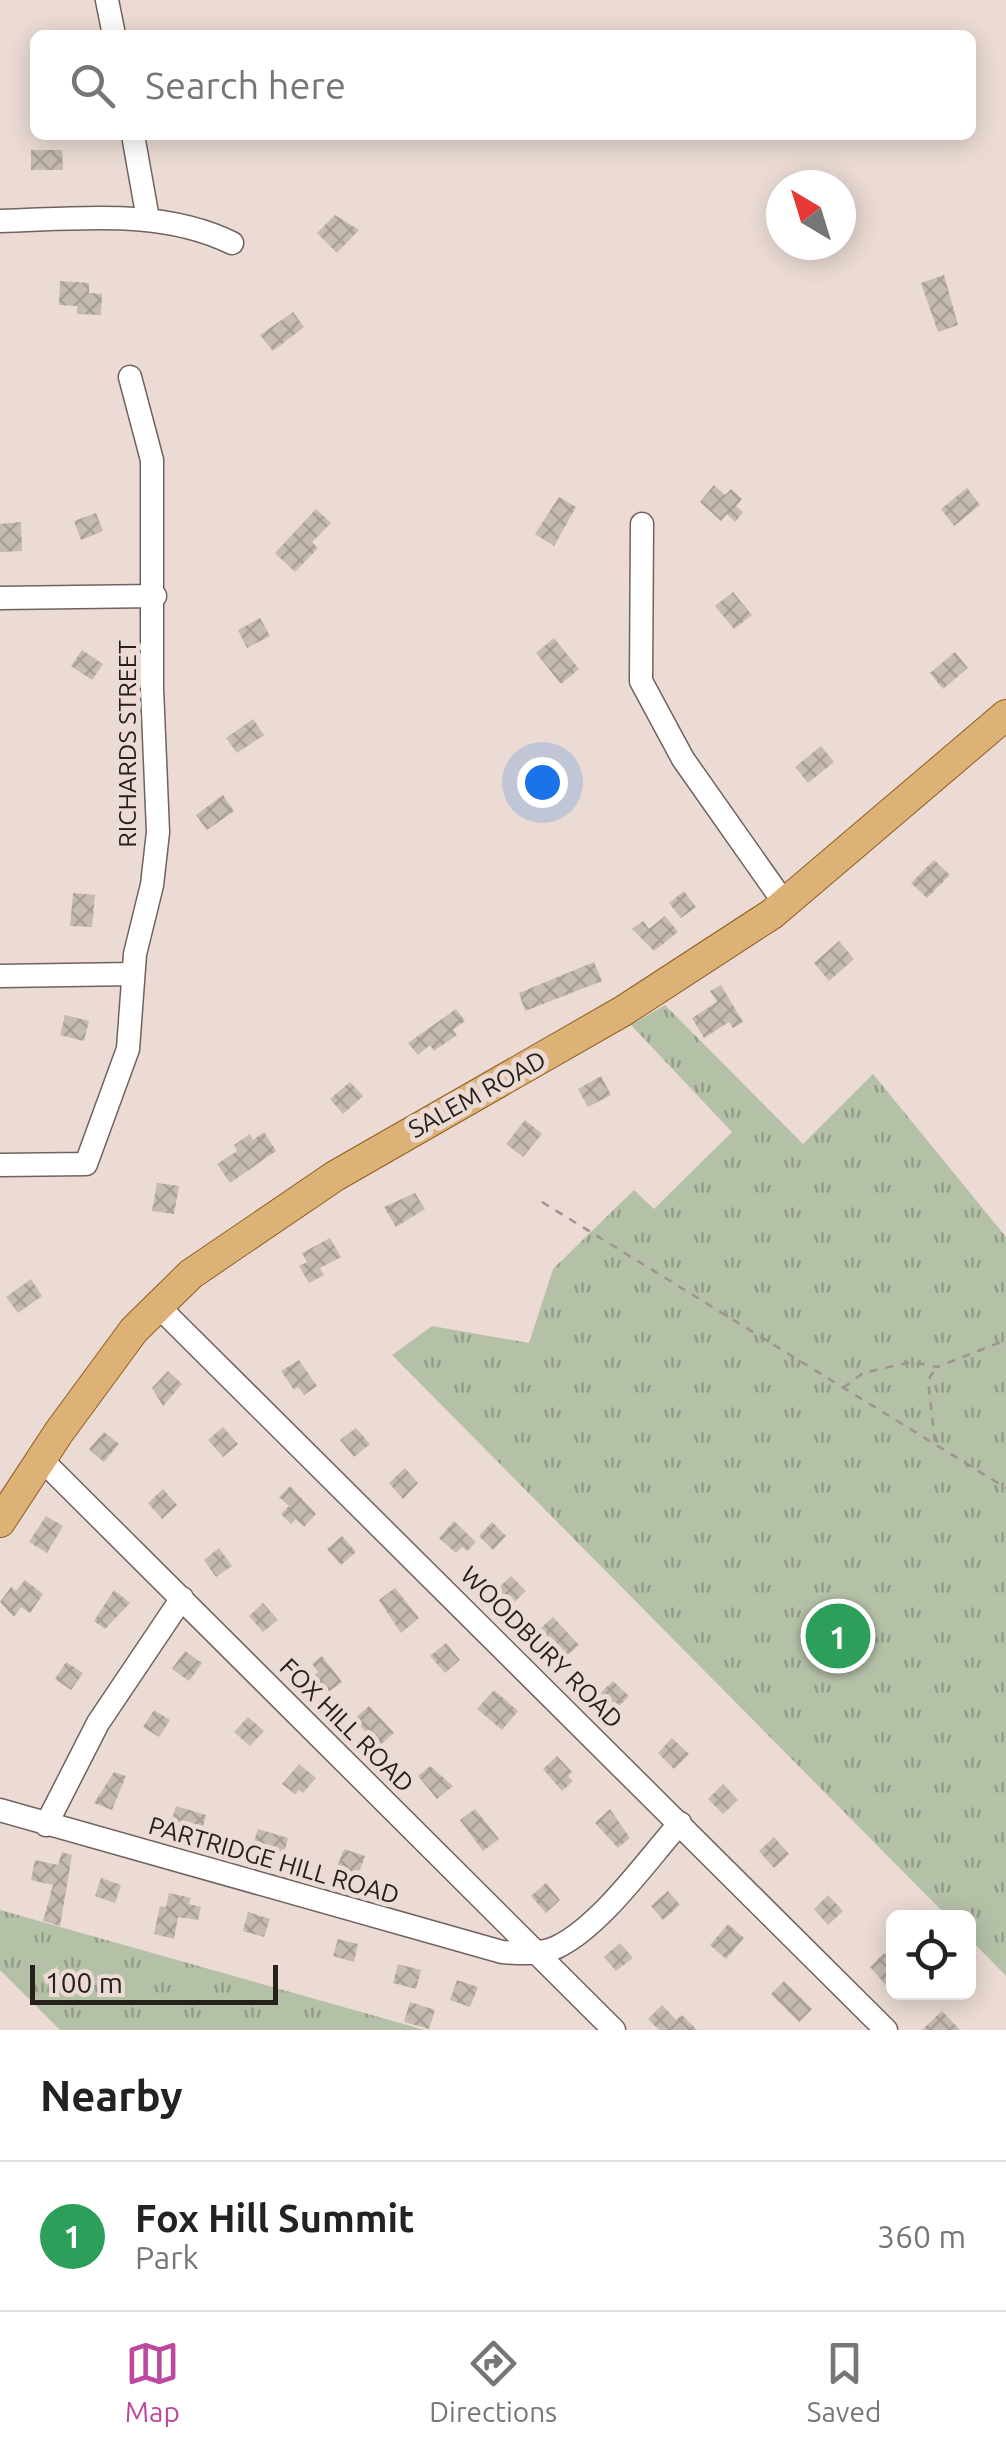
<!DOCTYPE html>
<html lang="en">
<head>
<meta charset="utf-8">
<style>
	body { margin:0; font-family:Ubuntu,sans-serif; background:#f2f2f2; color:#222 }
	.controls { position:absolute; right:30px; bottom:30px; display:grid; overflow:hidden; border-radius:15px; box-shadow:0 5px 25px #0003 }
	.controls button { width:90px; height:90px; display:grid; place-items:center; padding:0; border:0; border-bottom:2px solid #e0e0e0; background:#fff; color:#222; font:50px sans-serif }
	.compass { position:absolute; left:766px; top:170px; width:90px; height:90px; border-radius:50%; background:#fff; box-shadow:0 5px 25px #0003; rotate:322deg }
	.scale { position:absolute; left:30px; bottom:25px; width:248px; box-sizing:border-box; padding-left:10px; border:5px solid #27211e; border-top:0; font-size:28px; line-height:35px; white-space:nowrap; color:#27211e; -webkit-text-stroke:8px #ebdbd4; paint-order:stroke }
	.you { position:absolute; left:542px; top:782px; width:35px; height:35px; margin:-25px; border:8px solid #fff; border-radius:50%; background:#1a73e8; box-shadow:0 0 0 15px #1a73e833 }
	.badge { display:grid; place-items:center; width:65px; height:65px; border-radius:50%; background:#bd48a0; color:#fff; font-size:32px; font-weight:700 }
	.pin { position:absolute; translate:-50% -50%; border:5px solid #fff; box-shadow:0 2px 10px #0006 }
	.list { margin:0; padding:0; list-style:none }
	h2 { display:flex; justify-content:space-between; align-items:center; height:130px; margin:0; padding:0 40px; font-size:42px }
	h2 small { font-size:32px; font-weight:400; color:#767676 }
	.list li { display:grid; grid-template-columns:65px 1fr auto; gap:30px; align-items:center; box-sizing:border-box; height:150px; padding:0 40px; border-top:2px solid #e0e0e0 }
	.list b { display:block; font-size:38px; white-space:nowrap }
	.list p { margin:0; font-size:32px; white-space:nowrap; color:#767676 }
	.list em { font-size:32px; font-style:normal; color:#767676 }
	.icon { flex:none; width:55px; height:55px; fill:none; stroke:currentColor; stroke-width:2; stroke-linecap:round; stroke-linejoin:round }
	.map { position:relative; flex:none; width:1006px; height:2030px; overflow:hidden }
	.search { position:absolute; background:#fff; box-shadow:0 5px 25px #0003; left:30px; right:30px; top:30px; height:110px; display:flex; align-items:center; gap:25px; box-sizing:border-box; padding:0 35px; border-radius:15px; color:#767676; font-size:38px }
	.sheet { height:280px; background:#fff }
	nav { display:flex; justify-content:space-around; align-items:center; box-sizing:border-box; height:140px; border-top:2px solid #e0e0e0; background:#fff; font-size:28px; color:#767676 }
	nav a { display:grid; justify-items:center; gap:5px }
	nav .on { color:#bd48a0 }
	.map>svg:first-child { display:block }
	.grass { fill:url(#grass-tufts) }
	.building { fill:url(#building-cross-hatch) }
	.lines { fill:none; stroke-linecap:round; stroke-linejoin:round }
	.minor-casing { stroke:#70635d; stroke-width:25 }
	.major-casing { stroke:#8f5d1d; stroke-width:32 }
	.path { stroke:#9f938e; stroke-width:2.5; stroke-dasharray:8 8; stroke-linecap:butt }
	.minor { stroke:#fff; stroke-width:22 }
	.major { stroke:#ddb277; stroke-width:30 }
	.labels { text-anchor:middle; stroke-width:10; stroke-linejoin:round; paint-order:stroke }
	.street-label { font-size:25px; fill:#27211e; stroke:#ebdbd4 }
</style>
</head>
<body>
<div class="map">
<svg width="1006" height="2030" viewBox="0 0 1006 2030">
	<defs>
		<pattern id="grass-tufts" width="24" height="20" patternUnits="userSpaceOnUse" patternTransform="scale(2.5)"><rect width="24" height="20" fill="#b5c1a7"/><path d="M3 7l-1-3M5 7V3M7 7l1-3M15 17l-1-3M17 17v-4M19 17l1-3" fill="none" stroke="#939c87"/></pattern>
		<pattern id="building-cross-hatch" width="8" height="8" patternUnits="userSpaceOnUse" patternTransform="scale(2.5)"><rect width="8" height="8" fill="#c4baaf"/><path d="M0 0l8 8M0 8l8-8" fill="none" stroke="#a8a096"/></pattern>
	</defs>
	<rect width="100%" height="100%" fill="#ebdbd4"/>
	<path class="grass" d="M665 1005 803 1144 873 1074 1006 1237V1976L969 1938 968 1918 948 1917 392 1355 432 1326 529 1343 553 1269 634 1190 654 1209 732 1132 631 1025Z
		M0 1910 425 2030H60L0 1970Z"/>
	<path class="building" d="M31 150H62L63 170H31Z
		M335 215 359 230 337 253 317 233Z
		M944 275 958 325 938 332 921 283Z
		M60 281 89 283V293L102 294 101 315 77 314V306L59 305Z
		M293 312 304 327 273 351 260 335Z
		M714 485 725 495 731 489 742 499 736 506 743 512 735 522 727 514 721 521 700 502Z
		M967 488 980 505 954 526 941 509Z
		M559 497 576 507 554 546 535 534Z
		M316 509 331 523 312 542 318 548 295 572 275 553Z
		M96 513 103 531 81 540 74 521Z
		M21 522 22 551 0 552V524Z
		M733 592 752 615 734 629 715 606Z
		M260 618 270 636 247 648 238 630Z
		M554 638 579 669 561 684 536 653Z
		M82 650 103 664 92 680 71 666Z
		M955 652 968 668 943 689 930 673Z
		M253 719 264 735 237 753 226 738Z
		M821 746 834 762 808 783 795 767Z
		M223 795 234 811 207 830 196 815Z
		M934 860 950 875 927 898 911 883Z
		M684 891 696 907 681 918 669 903Z
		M73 893 95 895 92 927 70 926Z
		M665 916 678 932 654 951 632 929 643 921 649 929Z
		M839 941 854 959 829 981 814 963Z
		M594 962 602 981 525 1011 519 993Z
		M721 985 743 1022 733 1028 729 1022 704 1038 692 1018 717 1002 710 991Z
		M456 1009 465 1021 453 1030 457 1035 434 1051 430 1045 418 1055 408 1043Z
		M65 1015 89 1021 84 1041 60 1035Z
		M601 1076 611 1095 588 1107 578 1089Z
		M350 1082 363 1096 343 1114 330 1099Z
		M525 1120 542 1134 523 1157 506 1144Z
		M264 1132 276 1151 230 1183 217 1164 237 1151 234 1145 250 1134 253 1140Z
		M157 1183 179 1186 174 1214 152 1211Z
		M415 1193 425 1209 396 1227 384 1207Z
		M330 1238 341 1257 320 1268 324 1275 309 1283 299 1266 307 1262 302 1253Z
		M31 1279 42 1296 18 1313 6 1297Z
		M299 1360 317 1386 304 1395 298 1387 294 1390 281 1371Z
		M168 1371 182 1384 163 1406 152 1388Z
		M223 1427 238 1444 223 1457 208 1440Z
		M356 1428 370 1444 354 1457 340 1440Z
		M104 1432 119 1444 104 1462 89 1449Z
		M405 1468 418 1483 403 1499 389 1483Z
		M290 1486 316 1514 304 1527 296 1519 291 1524 281 1514 289 1506 279 1497Z
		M163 1489 177 1505 162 1519 148 1503Z
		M46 1516 63 1526 47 1553 29 1542Z
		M454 1521 476 1542 467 1551 462 1547 456 1553 439 1538Z
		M492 1522 506 1536 493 1550 479 1536Z
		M342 1536 356 1552 341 1565 327 1549Z
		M219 1548 232 1566 216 1577 204 1560Z
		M511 1576 526 1591 510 1606 495 1591Z
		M25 1580 43 1594 30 1613 21 1607 14 1617 0 1602 11 1587 16 1591Z
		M395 1588 419 1618 401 1633 379 1600Z
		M114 1590 130 1603 105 1629 94 1621Z
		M263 1603 278 1620 263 1632 249 1616Z
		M553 1617 579 1645 564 1658 539 1630Z
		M446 1643 460 1660 445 1673 430 1656Z
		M185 1651 202 1663 189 1681 172 1669Z
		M322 1656 342 1682 327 1693 314 1676 318 1672 312 1664Z
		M66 1662 83 1673 71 1690 55 1679Z
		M613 1681 629 1696 614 1711 598 1695Z
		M494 1690 518 1711 502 1730 477 1709Z
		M369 1706 394 1733 379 1746 354 1719Z
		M154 1710 170 1720 159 1737 143 1727Z
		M248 1717 264 1731 250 1746 234 1732Z
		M672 1738 689 1754 674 1769 658 1753Z
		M557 1756 572 1772 568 1776 573 1781 562 1791 543 1769Z
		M299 1764 316 1778 303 1793 299 1790 295 1794 282 1784Z
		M430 1766 453 1786 437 1799 418 1776Z
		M114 1772 126 1776 112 1810 94 1803Z
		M723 1784 738 1800 723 1814 708 1799Z
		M176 1806 206 1815 201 1835 170 1826Z
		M475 1809 499 1839 483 1851 460 1820Z
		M610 1809 630 1838 618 1848 595 1823Z
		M258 1829 288 1838 283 1857 262 1851 264 1844 254 1841Z
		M774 1837 789 1854 774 1868 759 1851Z
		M344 1849 365 1856 358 1875 337 1867Z
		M62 1852 72 1855 60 1926 43 1921 53 1885 31 1880 35 1860 58 1865Z
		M101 1878 121 1885 115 1903 95 1896Z
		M546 1883 560 1900 546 1913 531 1896Z
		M668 1891 680 1905 663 1920 651 1906Z
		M169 1893 191 1898 189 1904 201 1907 198 1920 178 1917 174 1939 154 1934 160 1906 166 1907Z
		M828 1895 843 1911 828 1925 814 1909Z
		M248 1912 270 1919 264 1937 243 1931Z
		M728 1924 744 1938 726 1959 710 1945Z
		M338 1939 358 1944 354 1962 333 1956Z
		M620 1943 633 1958 616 1971 604 1957Z
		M884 1953 894 1964V1975L885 1984 870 1967Z
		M398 1964 421 1970 416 1989 393 1983Z
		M457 1980 478 1987 470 2007 450 2000Z
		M784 1981 812 2009 799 2022 771 1994Z
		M410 2002 435 2010 429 2029 404 2022Z
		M662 2005 676 2020 682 2015 697 2030H659L648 2019Z
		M942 2011 960 2030H922Z"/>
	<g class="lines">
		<g class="minor-casing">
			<path id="minor" d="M107 0 114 35
				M133 135 148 219
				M0 221C78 219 161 208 232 243
				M642 524 641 681 683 759 785 904
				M0 598 155 596
				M0 976 133 974
				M0 1165 86 1164 128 1049 135 954 152 885 158 832 152 688V460L130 377
				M158 1306 886 2030
				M41 1459 614 2030
				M0 1810 502 1952C519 1953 541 1955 557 1947 601 1926 647 1860 680 1823
				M46 1825 98 1723 182 1598"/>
		</g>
		<g class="major-casing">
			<path id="major" d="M0 1522 59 1432 134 1330 191 1274 335 1176 623 1011 772 914 1006 715"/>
		</g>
		<path class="path" d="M542 1202 1006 1488
			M843 1388 863 1373 911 1362 937 1367 1006 1340
			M935 1442 928 1380 936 1368"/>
		<use href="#minor" class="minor"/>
		<use href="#major" class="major"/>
	</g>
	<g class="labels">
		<g class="street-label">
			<text transform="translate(127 744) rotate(-90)" y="9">RICHARDS STREET</text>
			<text transform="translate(477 1094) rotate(-29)" y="9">SALEM ROAD</text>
			<text transform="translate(542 1647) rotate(45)" y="9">WOODBURY ROAD</text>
			<text transform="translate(347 1725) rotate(45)" y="9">FOX HILL ROAD</text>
			<text transform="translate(274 1860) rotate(16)" y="9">PARTRIDGE HILL ROAD</text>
		</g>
	</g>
</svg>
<div class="controls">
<button><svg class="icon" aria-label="locate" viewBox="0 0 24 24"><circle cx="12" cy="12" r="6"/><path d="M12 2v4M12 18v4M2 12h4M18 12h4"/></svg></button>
</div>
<svg class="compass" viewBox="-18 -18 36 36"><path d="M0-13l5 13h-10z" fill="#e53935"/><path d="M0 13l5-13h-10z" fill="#767676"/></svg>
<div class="scale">100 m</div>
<div class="you"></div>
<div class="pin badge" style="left:838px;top:1636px;background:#2e9e5b">1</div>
<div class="search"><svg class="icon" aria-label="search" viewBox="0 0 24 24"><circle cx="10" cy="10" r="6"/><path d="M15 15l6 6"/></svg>Search here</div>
</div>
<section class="sheet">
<h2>Nearby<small></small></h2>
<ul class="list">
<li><span class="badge" style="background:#2e9e5b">1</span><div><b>Fox Hill Summit</b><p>Park</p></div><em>360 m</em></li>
</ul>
</section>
<nav>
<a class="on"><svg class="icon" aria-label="map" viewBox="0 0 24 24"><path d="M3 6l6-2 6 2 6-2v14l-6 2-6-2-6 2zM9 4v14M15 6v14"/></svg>Map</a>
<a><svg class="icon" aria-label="directions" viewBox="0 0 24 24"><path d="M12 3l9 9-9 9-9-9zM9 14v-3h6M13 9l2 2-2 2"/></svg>Directions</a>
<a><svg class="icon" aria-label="saved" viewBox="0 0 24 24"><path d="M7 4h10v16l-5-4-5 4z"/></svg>Saved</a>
</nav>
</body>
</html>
